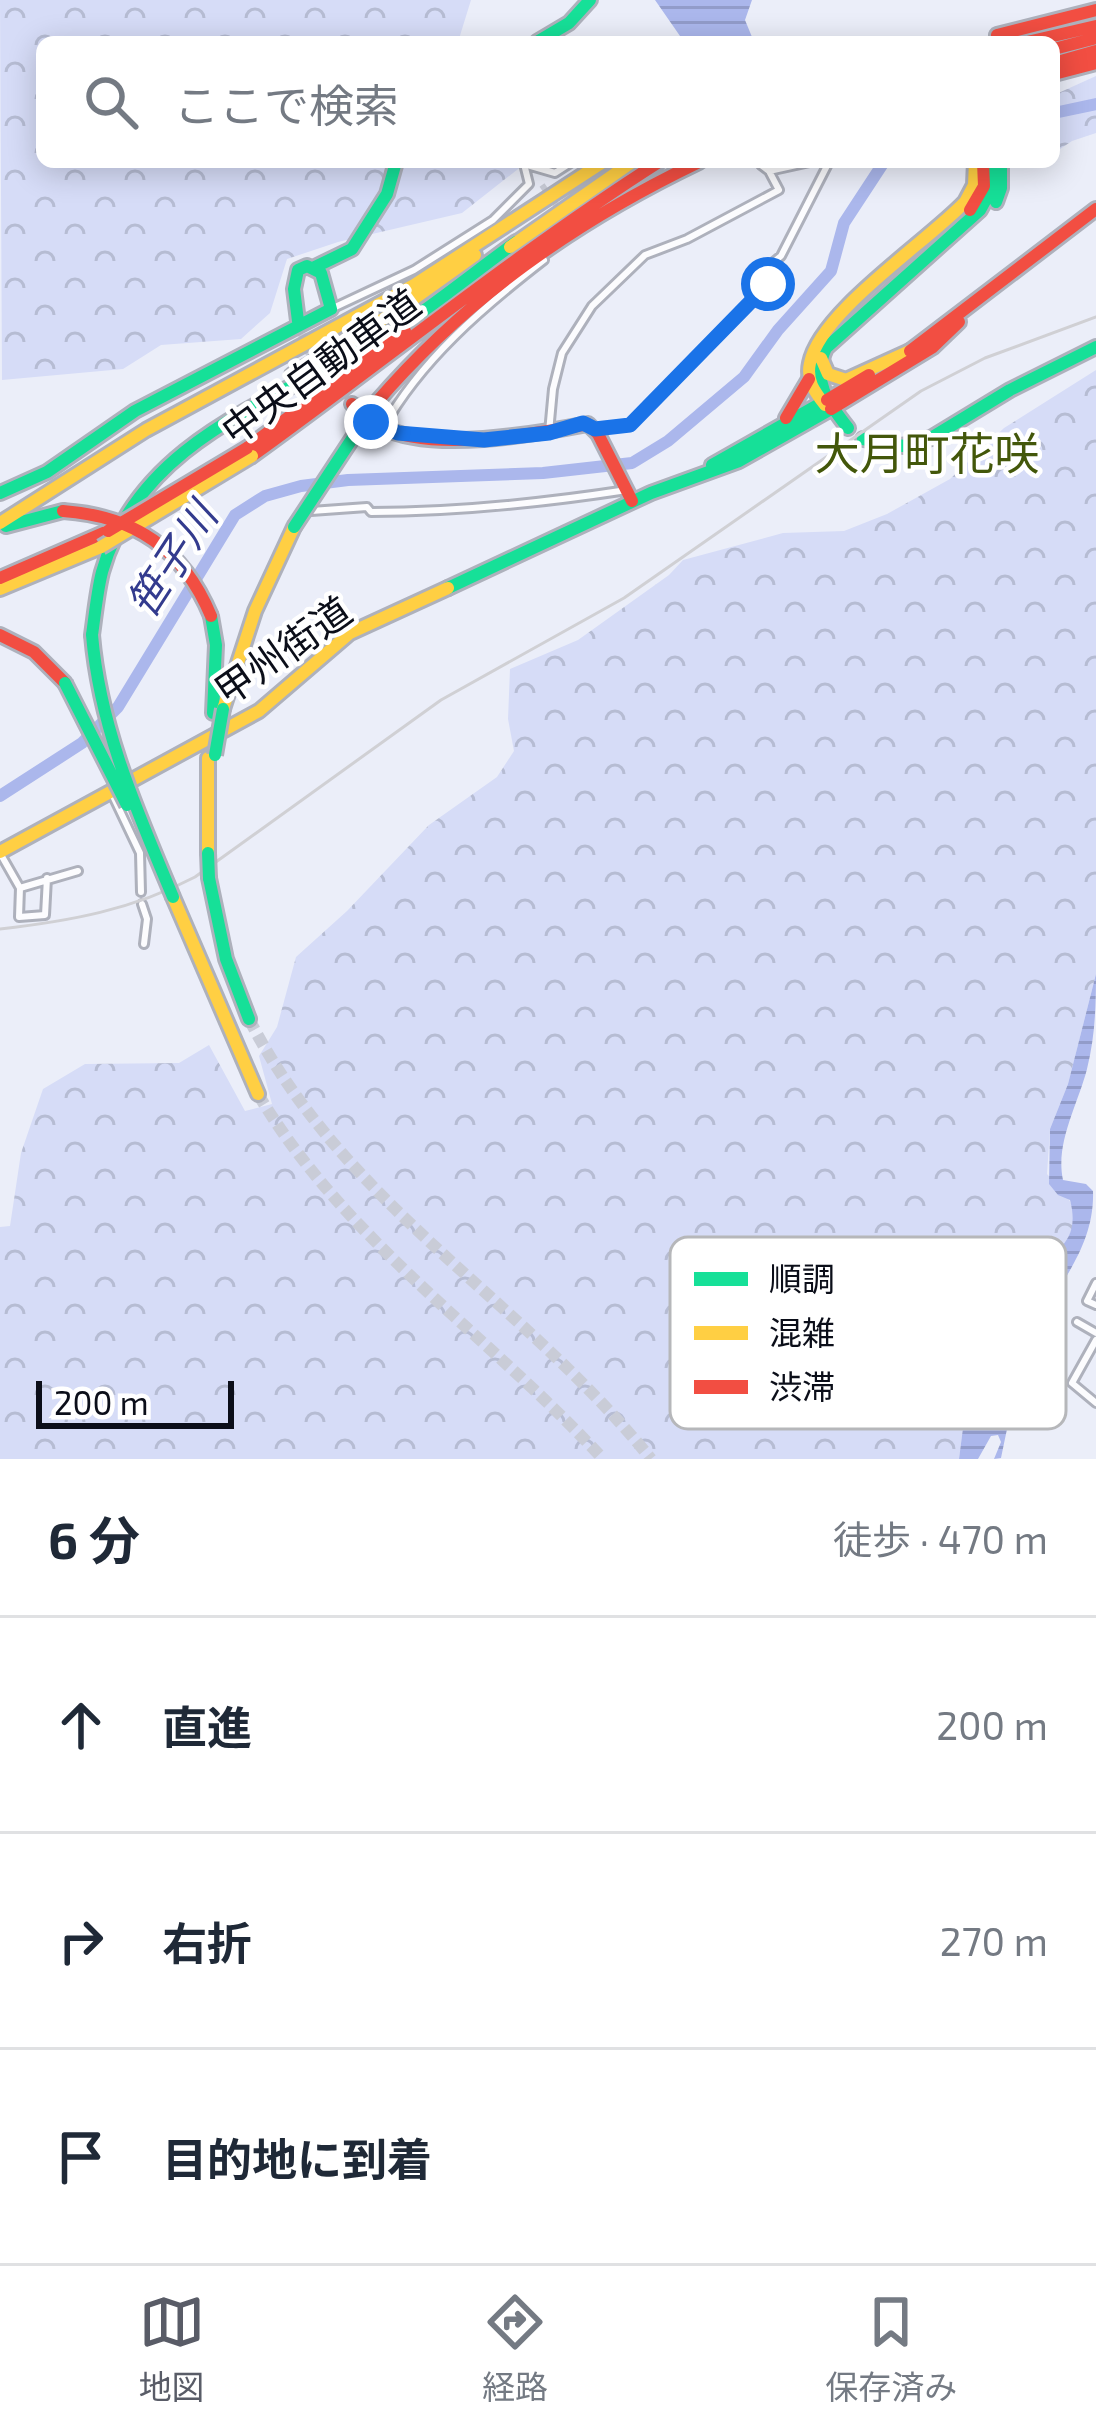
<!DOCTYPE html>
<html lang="ja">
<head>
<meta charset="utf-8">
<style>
	body { margin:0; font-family:"Exo 2","Noto Sans JP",sans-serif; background:#f6f6f7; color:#1f2937 }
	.scale { position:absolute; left:36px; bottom:30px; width:198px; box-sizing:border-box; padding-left:12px; border:6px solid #0b0e19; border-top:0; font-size:33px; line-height:42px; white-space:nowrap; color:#0b0e19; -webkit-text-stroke:9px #fff; paint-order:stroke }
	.stop { position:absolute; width:36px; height:36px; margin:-27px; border:9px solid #1a73e8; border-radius:50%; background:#fff }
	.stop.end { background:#1a73e8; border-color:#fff; box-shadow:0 3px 12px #0008 }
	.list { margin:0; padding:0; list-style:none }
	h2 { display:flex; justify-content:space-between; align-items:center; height:156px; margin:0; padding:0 48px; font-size:51px }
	h2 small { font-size:39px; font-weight:400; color:#747a83 }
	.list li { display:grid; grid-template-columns:78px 1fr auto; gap:36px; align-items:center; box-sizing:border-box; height:216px; padding:0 48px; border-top:3px solid #e0e1e3 }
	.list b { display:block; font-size:45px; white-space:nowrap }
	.list em { font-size:39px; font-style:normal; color:#747a83 }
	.icon { flex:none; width:66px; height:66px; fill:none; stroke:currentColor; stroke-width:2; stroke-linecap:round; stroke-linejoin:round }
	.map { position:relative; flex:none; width:1096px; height:1459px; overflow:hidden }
	.search { position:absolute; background:#fff; box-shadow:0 6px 30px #0003; left:36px; right:36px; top:36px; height:132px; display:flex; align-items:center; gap:30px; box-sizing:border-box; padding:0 42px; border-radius:18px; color:#747a83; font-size:45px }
	.sheet { height:804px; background:#fff }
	nav { display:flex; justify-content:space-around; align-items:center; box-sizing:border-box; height:168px; border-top:3px solid #e0e1e3; background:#fff; font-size:33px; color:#747a83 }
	nav a { display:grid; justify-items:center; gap:6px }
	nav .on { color:#595c67 }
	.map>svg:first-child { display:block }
	.forest { fill:url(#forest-crowns) }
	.water { fill:url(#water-rules) }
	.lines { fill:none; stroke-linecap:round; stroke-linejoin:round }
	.river { stroke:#abb7ec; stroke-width:12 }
	.street-tunnel { stroke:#c9ccd7; stroke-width:6; stroke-dasharray:6 3; stroke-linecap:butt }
	.secondary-tunnel { stroke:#c9ccd7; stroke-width:9; stroke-dasharray:9 4.5; stroke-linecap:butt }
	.highway-tunnel { stroke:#c9ccd7; stroke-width:12; stroke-dasharray:12 6; stroke-linecap:butt }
	.street-casing { stroke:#aeb1bc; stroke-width:12 }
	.fast-casing { stroke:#aeb1bc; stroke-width:18 }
	.slow-casing { stroke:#aeb1bc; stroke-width:18 }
	.jam-casing { stroke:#aeb1bc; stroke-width:18 }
	.street { stroke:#fcfcfe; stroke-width:6 }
	.fast { stroke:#16e098; stroke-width:12 }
	.slow { stroke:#ffcf43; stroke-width:12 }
	.jam { stroke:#f24e42; stroke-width:12 }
	.rail { stroke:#d0d0d4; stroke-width:3 }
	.fast-bridge-casing { stroke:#aeb1bc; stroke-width:18; stroke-linecap:butt }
	.slow-bridge-casing { stroke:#aeb1bc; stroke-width:18; stroke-linecap:butt }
	.jam-bridge-casing { stroke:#aeb1bc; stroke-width:18; stroke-linecap:butt }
	.fast-bridge { stroke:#16e098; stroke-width:12 }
	.slow-bridge { stroke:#ffcf43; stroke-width:12 }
	.jam-bridge { stroke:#f24e42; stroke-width:12 }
	.route { stroke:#1a73e8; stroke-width:15 }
	.labels { text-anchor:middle; stroke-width:9; stroke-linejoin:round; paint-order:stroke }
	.street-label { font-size:39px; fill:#0b0e19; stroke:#fff }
	.water-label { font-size:42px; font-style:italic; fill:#333b8e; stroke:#fff }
	.quarter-label { font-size:45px; fill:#43570a; stroke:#fff }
	.key { fill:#fff; stroke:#b6b7ba; stroke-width:3 }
	.key-label { font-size:33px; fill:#0b0e19 }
</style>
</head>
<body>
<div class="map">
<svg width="1096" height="1459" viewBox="0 0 1096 1459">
	<defs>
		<pattern id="forest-crowns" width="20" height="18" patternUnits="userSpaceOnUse" patternTransform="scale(3)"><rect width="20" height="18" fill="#d6dcf7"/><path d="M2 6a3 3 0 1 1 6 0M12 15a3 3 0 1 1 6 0" fill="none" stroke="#b6bcd3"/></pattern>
		<pattern id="water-rules" width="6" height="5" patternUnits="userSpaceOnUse" patternTransform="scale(3)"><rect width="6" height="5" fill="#abb7ec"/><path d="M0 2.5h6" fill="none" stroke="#929cca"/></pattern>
	</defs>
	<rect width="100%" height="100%" fill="#ebeef9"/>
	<path class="forest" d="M0 0H471L458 42H42V162H527L462 213 338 242 287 259 270 313 241 339 161 345 123 369 2 380Z
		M1096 76V133L1072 141 1054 153V95Z
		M1096 370V974L1068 1084 1050 1129 1047 1174C1058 1186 1077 1202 1074 1221 1068 1255 1035 1259 1024 1286 1016 1304 1005 1337 1002 1357 996 1385 1002 1383 983 1408L981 1395 972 1413 964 1420 959 1459H0V1227L10 1226 21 1153 43 1089 85 1064 179 1063 209 1045 245 1111 272 1104 259 1056 277 1027 296 957 347 911 429 825 497 777 514 751 508 719 510 669 578 640 669 575 683 560 783 533 844 531 887 514 950 479 1004 428Z"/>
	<path class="water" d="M655 0H752L745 20 752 37 743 42H680V36Z
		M1096 974C1096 1007 1095 1037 1087 1069 1078 1104 1055 1143 1063 1180L1086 1184 1093 1191C1095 1254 1049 1291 1029 1347 1016 1383 1009 1420 1001 1458L994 1459 1001 1442 998 1435 991 1436 978 1459H959L964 1420 972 1413V1396L983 1385 984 1406C1001 1384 997 1380 1002 1355 1007 1333 1016 1305 1025 1284 1039 1252 1084 1253 1070 1200L1058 1195 1049 1184 1050 1129 1068 1084Z"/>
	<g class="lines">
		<path class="river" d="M1054 113 1096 104
			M0 796 82 743 118 707 235 515 265 496 301 486 348 480 543 473 632 463 668 441 744 377 778 330 831 271 844 223 884 162"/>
		<path class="street-tunnel" d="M542 185 561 212"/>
		<path class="secondary-tunnel" d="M298 321C311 362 319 376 352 404"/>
		<path class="highway-tunnel" d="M249 1019C345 1206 523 1300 651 1459
			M258 1094C345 1241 489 1335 603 1459"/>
		<g class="street-casing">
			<path id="street" d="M769 171 810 162
				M331 309 414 270 493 220 529 184 524 164 555 173 572 162
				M383 428C421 360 482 308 544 260
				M595 429 630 425 761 293 768 284 770 265 781 256 829 162
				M549 432 553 389 562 353 592 306 645 255 687 239 779 190 769 171 761 165
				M311 511 367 507 371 512C458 512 542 503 627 490
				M112 794 140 853 141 892
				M0 853 20 888 78 871
				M20 888 19 917 45 915 47 878
				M142 904 147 919 144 944
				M1096 1283 1087 1301 1096 1305
				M1077 1322 1096 1333
				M1096 1340 1072 1383 1096 1403"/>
		</g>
		<g class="fast-casing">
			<path id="fast" d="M537 42 569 23 590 0
				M996 202 1001 188V162
				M313 268 352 249 387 194 396 162
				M848 428C828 403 811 380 826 348L980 210 991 190 993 162
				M863 439 903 446 931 438 1010 390 1096 347
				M712 465 825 401
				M0 493 47 472 135 411 331 309 321 273 307 266 298 270 294 289 298 321
				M6 526 63 511
				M448 588 651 493 739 461 831 409
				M211 616 216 645 213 713
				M92 635C95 614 97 592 102 572 138 443 270 402 374 343 424 314 469 276 516 242
				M209 878 226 959 249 1019"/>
		</g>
		<g class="slow-casing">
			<path id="slow" d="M510 247 632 162
				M821 358 828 374 846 380 912 350
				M292 375 401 308 475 255
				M825 405C815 392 806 381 810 363 820 312 927 242 965 202L974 185 975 162
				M0 523 146 430 414 285 603 162
				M0 589 101 547
				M223 709 255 611 294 527
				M208 758V853
				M0 852 259 711 350 633 448 588
				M173 897 258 1094"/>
		</g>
		<g class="jam-casing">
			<path id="jam" d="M997 35 1096 10
				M1027 42 1096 26
				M1054 49 1096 38
				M1054 63 1096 51
				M1054 74 1096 63
				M970 210 984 186 983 162
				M910 351 1096 209
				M827 400 869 375
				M352 404C361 411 371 422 382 427 431 453 535 434 588 424L598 434 632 501
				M375 404C466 298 574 222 699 162
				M831 409 933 347 959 322
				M786 418 809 379
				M247 448 405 331
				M252 456C388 358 518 252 659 162
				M0 578 108 531
				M0 635 34 652 65 683"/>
		</g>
		<use href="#street" class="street"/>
		<use href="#fast" class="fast"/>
		<use href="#slow" class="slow"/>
		<use href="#jam" class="jam"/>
		<path class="rail" d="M0 929C70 921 132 910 195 877L441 700 624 598 921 391 985 358 1096 317"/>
		<g class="fast-bridge-casing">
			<path id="fast-bridge" d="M294 527 375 404
				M92 635C100 729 137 811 173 897
				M65 683 127 805
				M215 755 223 709
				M208 853 209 878"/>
		</g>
		<g class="slow-bridge-casing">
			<path id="slow-bridge" d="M101 547 252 456"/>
		</g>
		<g class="jam-bridge-casing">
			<path id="jam-bridge" d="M63 511C135 516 183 549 211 616
				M108 531 247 448"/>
		</g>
		<use href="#fast-bridge" class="fast-bridge"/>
		<use href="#slow-bridge" class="slow-bridge"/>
		<use href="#jam-bridge" class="jam-bridge"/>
	</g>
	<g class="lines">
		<path class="route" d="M371 422 398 433 484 440 549 433 583 423 595 429 630 425 768 284"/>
	</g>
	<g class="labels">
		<g class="street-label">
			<text transform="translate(321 367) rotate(-36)" y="14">中央自動車道</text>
			<text transform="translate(283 651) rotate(-35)" y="14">甲州街道</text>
		</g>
		<g class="water-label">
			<text transform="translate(172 560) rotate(-57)" y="15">笹子川</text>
		</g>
		<g class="quarter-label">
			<text x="927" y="470">大月町花咲</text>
		</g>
	</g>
	<rect x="670" y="1237" width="396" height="192" rx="18" class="key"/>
	<rect x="694" y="1272" width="54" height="14" fill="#16e098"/>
	<rect x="694" y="1326" width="54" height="14" fill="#ffcf43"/>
	<rect x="694" y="1380" width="54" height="14" fill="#f24e42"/>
	<g class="key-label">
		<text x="769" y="1291">順調</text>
		<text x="769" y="1345">混雑</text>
		<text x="769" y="1399">渋滞</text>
	</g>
</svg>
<div class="scale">200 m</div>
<div class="stop" style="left:768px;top:284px"></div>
<div class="stop end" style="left:371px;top:422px"></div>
<div class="search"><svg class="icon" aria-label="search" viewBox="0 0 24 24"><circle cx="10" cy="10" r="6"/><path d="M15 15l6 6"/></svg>ここで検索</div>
</div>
<section class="sheet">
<h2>6 分<small>徒歩 · 470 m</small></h2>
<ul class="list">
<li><svg class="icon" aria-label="ahead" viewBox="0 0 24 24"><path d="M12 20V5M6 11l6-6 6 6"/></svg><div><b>直進</b></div><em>200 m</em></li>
<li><svg class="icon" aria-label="right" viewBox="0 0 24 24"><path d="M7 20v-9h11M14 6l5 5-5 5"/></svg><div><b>右折</b></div><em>270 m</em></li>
<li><svg class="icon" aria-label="arrive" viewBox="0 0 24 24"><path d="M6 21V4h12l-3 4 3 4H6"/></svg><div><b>目的地に到着</b></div></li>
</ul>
</section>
<nav>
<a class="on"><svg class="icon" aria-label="map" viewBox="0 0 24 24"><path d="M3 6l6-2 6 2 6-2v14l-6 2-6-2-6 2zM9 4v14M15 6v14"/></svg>地図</a>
<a><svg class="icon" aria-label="directions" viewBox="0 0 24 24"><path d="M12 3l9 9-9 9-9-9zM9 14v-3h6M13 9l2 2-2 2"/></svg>経路</a>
<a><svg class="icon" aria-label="saved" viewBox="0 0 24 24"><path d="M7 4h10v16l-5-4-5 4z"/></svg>保存済み</a>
</nav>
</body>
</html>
